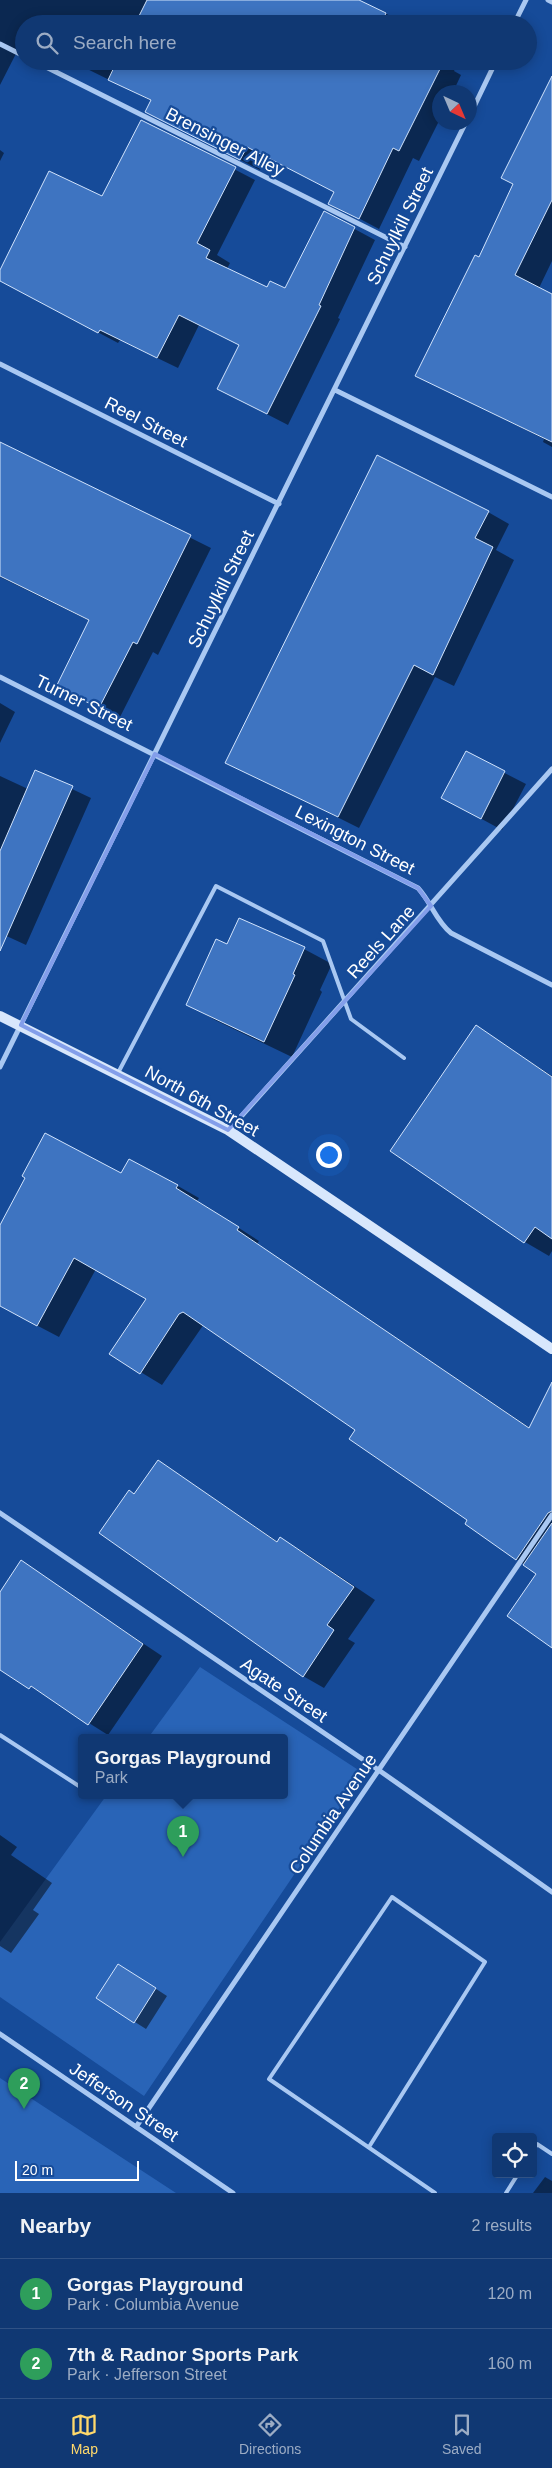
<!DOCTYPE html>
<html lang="en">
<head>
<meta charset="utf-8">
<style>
	body { margin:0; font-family:Arial,sans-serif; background:#193f78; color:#f1f3f6 }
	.controls { position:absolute; right:15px; bottom:15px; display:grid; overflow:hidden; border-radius:5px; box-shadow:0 2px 12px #0003 }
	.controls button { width:45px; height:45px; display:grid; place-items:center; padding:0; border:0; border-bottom:1px solid #305285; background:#103873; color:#f1f3f6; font:25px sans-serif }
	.compass { position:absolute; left:432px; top:85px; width:45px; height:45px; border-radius:50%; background:#103873; box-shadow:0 2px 12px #0003; rotate:136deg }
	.scale { position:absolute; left:15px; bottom:12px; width:124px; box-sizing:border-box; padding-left:5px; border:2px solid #fff; border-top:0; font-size:14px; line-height:18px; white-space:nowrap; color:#fff; -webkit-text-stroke:4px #164b99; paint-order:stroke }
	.you { position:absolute; left:328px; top:1154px; width:18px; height:18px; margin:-12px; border:4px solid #fff; border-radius:50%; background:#1a73e8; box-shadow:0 0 0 8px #1a73e833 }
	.badge { display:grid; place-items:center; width:32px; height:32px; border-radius:50%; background:#ffd96b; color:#fff; font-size:16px; font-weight:700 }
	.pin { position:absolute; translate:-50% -41px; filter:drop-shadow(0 1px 2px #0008) }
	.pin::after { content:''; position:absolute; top:26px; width:18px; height:15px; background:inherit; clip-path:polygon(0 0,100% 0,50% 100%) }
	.popup { position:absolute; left:78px; top:1734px; width:210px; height:65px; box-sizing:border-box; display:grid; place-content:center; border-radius:5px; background:#103873; filter:drop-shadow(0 1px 4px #0005); font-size:16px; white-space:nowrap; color:#9cacc4 }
	.popup b { font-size:19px; color:#f1f3f6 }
	.popup::after { content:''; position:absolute; left:50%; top:100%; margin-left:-10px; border:10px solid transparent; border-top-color:#103873 }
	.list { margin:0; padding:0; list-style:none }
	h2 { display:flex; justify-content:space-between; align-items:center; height:65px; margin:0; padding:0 20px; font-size:21px }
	h2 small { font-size:16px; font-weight:400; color:#9cacc4 }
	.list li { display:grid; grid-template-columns:32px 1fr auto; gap:15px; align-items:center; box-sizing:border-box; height:70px; padding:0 20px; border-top:1px solid #305285 }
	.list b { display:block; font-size:19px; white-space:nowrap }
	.list p { margin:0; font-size:16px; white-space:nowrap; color:#9cacc4 }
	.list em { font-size:16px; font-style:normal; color:#9cacc4 }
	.icon { flex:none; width:28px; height:28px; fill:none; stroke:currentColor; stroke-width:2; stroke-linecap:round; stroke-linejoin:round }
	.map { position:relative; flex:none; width:552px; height:2193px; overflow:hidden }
	.search { position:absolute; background:#103873; box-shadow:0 2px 12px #0003; left:15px; right:15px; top:15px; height:55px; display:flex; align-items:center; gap:12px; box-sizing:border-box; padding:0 18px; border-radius:28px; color:#9cacc4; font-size:19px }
	.sheet { height:205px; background:#103873 }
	nav { display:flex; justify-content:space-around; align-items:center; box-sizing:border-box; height:70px; border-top:1px solid #305285; background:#103873; font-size:14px; color:#9cacc4 }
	nav a { display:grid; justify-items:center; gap:2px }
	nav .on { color:#ffd96b }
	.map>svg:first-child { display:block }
	.green { fill:#2964b7 }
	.shadow { fill:#0007 }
	.building { fill:#3e74c1; stroke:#d1e3fc }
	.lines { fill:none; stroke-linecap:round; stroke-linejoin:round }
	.service { stroke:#a9c8f2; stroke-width:4 }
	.minor { stroke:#a9c8f2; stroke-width:5 }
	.secondary { stroke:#d8e7fc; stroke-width:10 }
	.marked { fill:none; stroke:#839eea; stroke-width:4; stroke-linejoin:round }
	.labels { text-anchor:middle; stroke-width:4.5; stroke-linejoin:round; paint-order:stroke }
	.street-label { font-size:18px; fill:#fff; stroke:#164b99 }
</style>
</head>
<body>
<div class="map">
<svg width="552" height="2193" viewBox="0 0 552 2193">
	<rect width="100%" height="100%" fill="#164b99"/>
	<path class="green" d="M200 1667 363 1773 144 2096 0 1997V1942L106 1796H284V1738H148Z
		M0 2078 176 2193H0Z"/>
	<path class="shadow" d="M0 0H358L407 24H24V38L0 85Z
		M71 61H459L454 71 461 75 453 92H440V119L419 161 413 158 379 229 330 203 335 192 267 157 260 170 166 122 152 101Z
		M552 79V261L539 288 552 295V447L543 442 544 439 416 375 480 259 514 184Z
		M142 121 255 180 217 255 230 263 227 269 268 289 285 290 325 213 375 240 338 318 340 319 288 425 218 389 240 345 199 325 178 368 120 340 118 343 0 280V273L103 198Z
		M0 150 4 153 0 161Z
		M0 443 211 548 158 655 153 652 119 719 57 687 90 621 0 577Z
		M488 512 509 524 496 550 514 560 454 686 435 677 359 828 227 762Z
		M0 703 15 712 0 743Z
		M466 753 526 784 502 830 443 798Z
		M36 772 91 798 26 945 0 933V776L28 789Z
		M227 945 304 949 332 964 320 990 322 992 292 1057 215 1020 188 1004Z
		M476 1027 552 1076V1251L549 1256 525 1242 391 1151Z
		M122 1175 178 1186 199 1198 197 1201 259 1241 257 1244 530 1428 552 1435V1646L538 1574 466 1524 469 1520 357 1430 204 1324 162 1385 111 1354 147 1298 96 1269 59 1337 0 1306V1228Z
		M159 1461 278 1542 281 1539 302 1551 375 1600 348 1639 355 1643 324 1688 303 1676Z
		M21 1562 162 1656 108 1735 0 1667V1594Z
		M0 1835 17 1847 11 1855 52 1883 33 1910 39 1914 11 1953 0 1946Z
		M130 1972 167 1996 146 2029 97 1998Z
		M545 2177 552 2181V2193H533Z"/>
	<path class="building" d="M147 0H359L386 13 381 24H135Z
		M117 61H444L399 151 393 148 359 219 328 204 334 192 247 147 240 160 145 112 151 100 108 80Z
		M552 76V200L515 275 552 294V442L415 376 475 255 479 257 513 184 501 178Z
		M141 120 236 167 197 243 210 250 206 258 267 287 270 281 285 288 324 211 355 227 319 305 321 306 267 414 217 389 239 345 179 315 157 358 100 330 98 333 0 281V270L49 171 102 196Z
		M0 442 191 535 137 644 133 642 99 708 56 687 89 620 0 576Z
		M377 455 489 511 475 538 493 547 433 675 414 665 338 817 225 763Z
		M466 751 505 771 481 819 441 798Z
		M35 770 73 786 0 951V851Z
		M239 918 305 947 293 974 295 975 264 1042 186 1005 216 939 227 944Z
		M476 1025 552 1077V1239L535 1227 524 1243 390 1151Z
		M45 1133 121 1173 129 1159 178 1185 176 1188 239 1227 237 1230 529 1428 552 1382V1511L548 1513 516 1560 465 1524 467 1520 349 1439 355 1430 183 1312 179 1314 140 1374 109 1354 146 1299 74 1258 37 1326 0 1306V1225L25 1178 22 1176Z
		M158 1460 277 1542 280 1537 354 1587 327 1625 334 1630 303 1677 99 1533 129 1490 134 1494Z
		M552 1523V1648L507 1616 536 1574 523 1565Z
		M21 1560 143 1644 88 1725 31 1686 29 1689 0 1670V1592Z
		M118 1964 156 1988 134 2023 96 1998Z"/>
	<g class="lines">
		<path class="service" d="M118 1073 216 886 323 941 351 1019 404 1058
			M0 1735 82 1788
			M369 2147 485 1962 392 1897 269 2079 435 2193
			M533 2151 537 2144 552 2154
			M506 2193 518 2174"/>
		<path class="minor" d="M548 0 552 2
			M514 24 526 0
			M0 44 24 56
			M34 61 405 247
			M470 115 496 61
			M0 364 279 504
			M335 390 552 497
			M0 677 418 888C431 902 436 921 451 933L552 985
			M0 1067 466 122
			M229 1130 552 769
			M0 1513 380 1771 552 1892
			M0 2034 233 2193
			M136 2127 552 1515"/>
		<path class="secondary" d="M0 1016 228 1130 552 1349"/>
	</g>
	<path class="marked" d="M155 754 418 888 431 906 228 1130 21 1025Z"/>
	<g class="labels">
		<g class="street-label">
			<text transform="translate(225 142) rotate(27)" y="6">Brensinger Alley</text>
			<text transform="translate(400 226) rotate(-64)" y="6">Schuylkill Street</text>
			<text transform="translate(146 422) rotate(27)" y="6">Reel Street</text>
			<text transform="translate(221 589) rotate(-64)" y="6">Schuylkill Street</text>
			<text transform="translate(84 703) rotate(26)" y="6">Turner Street</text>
			<text transform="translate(355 840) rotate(27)" y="6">Lexington Street</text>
			<text transform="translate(381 942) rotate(-48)" y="6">Reels Lane</text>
			<text transform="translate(202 1101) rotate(29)" y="6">North 6th Street</text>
			<text transform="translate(284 1690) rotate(34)" y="6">Agate Street</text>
			<text transform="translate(333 1814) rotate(-56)" y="6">Columbia Avenue</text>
			<text transform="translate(124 2102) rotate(34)" y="6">Jefferson Street</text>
		</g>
	</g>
</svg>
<div class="controls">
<button><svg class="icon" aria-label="locate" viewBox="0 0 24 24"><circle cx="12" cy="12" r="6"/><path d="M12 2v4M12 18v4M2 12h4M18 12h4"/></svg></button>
</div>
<svg class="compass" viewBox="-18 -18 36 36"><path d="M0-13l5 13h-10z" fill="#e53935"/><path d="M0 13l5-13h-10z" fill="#9cacc4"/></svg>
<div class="scale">20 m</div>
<div class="you"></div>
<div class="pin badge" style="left:183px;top:1857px;background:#2e9e5b">1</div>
<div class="popup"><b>Gorgas Playground</b>Park</div>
<div class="pin badge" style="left:24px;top:2109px;background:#2e9e5b">2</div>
<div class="search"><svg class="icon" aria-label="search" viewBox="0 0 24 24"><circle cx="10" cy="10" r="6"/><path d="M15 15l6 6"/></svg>Search here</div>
</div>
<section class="sheet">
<h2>Nearby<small>2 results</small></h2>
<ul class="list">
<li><span class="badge" style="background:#2e9e5b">1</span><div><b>Gorgas Playground</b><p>Park · Columbia Avenue</p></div><em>120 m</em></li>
<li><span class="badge" style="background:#2e9e5b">2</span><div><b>7th &amp; Radnor Sports Park</b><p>Park · Jefferson Street</p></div><em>160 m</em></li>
</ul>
</section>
<nav>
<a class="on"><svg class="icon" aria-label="map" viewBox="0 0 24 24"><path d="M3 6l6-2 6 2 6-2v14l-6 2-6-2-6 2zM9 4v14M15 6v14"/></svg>Map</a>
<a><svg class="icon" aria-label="directions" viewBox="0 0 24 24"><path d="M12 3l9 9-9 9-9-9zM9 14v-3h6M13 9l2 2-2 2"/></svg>Directions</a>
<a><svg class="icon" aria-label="saved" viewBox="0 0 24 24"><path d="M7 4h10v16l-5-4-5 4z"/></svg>Saved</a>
</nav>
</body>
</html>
